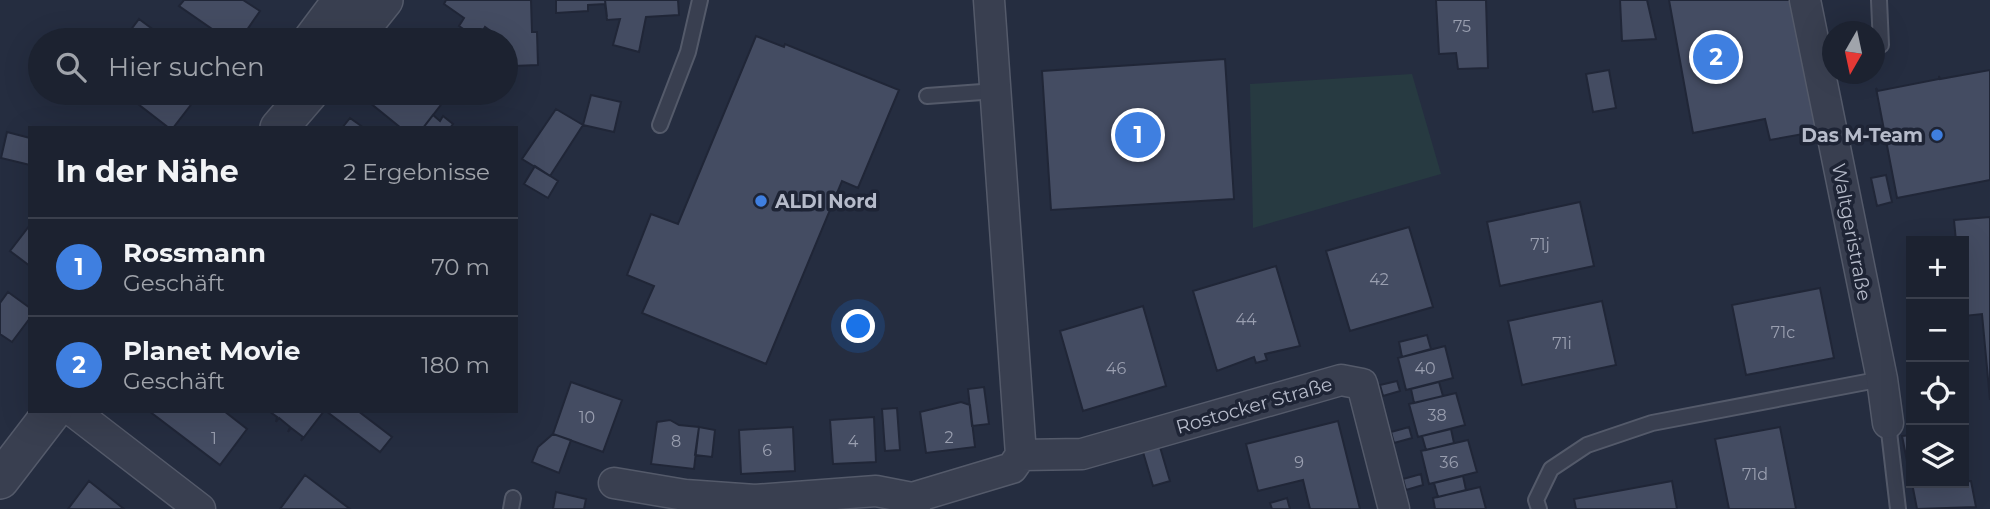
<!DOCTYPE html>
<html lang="de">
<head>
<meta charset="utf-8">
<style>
	body { margin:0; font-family:Montserrat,sans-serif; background:#252a38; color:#f1f3f6 }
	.controls { position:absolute; right:21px; bottom:21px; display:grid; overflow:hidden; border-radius:0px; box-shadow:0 7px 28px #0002 }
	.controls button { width:63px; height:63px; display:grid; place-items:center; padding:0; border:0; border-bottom:2px solid #3a3f4c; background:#1c2230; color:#f1f3f6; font:35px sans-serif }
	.compass { position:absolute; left:1822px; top:21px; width:63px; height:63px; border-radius:50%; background:#1c2230; box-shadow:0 7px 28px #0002; rotate:189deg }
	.you { position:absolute; left:859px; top:327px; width:24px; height:24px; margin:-18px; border:5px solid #fff; border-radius:50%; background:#1a73e8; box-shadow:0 0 0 10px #1a73e833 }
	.badge { display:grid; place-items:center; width:46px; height:46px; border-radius:50%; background:#8da7f8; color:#fff; font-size:23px; font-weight:700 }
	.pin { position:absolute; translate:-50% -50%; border:4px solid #fff; box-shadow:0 2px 7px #0006 }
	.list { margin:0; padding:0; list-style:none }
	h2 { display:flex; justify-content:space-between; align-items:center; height:91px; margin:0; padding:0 28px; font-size:30px }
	h2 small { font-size:23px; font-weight:400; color:#a0a4ab }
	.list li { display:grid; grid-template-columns:46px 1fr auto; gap:21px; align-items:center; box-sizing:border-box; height:98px; padding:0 28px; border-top:2px solid #3a3f4c }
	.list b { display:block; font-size:26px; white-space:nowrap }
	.list p { margin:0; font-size:23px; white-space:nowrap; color:#a0a4ab }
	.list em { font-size:23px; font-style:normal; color:#a0a4ab }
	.icon { flex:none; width:38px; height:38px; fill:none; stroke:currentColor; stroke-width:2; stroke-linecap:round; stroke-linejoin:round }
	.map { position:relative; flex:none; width:1990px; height:509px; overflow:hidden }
	.search { position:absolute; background:#1c2230; box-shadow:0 7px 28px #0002; left:28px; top:28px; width:490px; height:77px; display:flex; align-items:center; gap:18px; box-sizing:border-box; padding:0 24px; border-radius:38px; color:#a0a4ab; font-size:26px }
	.panel { position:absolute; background:#1c2230; box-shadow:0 7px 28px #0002; left:28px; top:126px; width:490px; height:287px; border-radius:0px }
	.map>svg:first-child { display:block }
	.green { fill:#273a41 }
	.building { fill:#444c62; stroke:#202637; stroke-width:2 }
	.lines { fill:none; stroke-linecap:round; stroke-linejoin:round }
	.service-casing { stroke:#545a6a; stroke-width:18 }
	.minor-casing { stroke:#545a6a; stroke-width:33 }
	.tertiary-casing { stroke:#545a6a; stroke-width:40 }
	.service { stroke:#393f50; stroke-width:14 }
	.minor { stroke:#393f50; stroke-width:30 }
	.tertiary { stroke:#393f50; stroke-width:37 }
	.shop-dot { fill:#3f7fe0; stroke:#1e2435; stroke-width:2.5 }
	.labels { text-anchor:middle; stroke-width:7; stroke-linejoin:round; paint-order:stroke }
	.number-label { font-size:16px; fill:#9a9fb0 }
	.poi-label { font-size:19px; font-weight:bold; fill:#b6bbca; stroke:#1e2435; text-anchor:end }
	.street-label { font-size:19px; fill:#b6bbca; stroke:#1e2435 }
</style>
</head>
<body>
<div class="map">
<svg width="1990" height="509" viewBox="0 0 1990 509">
	<rect width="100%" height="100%" fill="#252d40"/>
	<path class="green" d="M1412 74 1441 174 1253 228 1250 84Z"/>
	<path class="building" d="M184 0H243L260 11 240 40H228L179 6Z
		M446 0H531L532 32H537L538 65 513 66 506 61V40H495V34L485 27 478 39 459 26 464 18 444 4Z
		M556 0H605L607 17 605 4 588 5V11L556 13Z
		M605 0H678L679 15 646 17 639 52 613 45 620 19 607 20Z
		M1436 0H1486L1488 68 1458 69 1456 53 1439 54Z
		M1620 0H1647L1656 39 1622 41Z
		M1669 0H1795L1820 131 1770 140 1765 119 1693 133Z
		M139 19 155 31 148 40H133L127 35Z
		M756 36 784 47 785 44 899 90 858 188 842 181 766 364 642 313 654 286 627 275 651 214 678 224Z
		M1225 59 1234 199 1051 210 1042 71Z
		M1609 70 1616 108 1593 112 1586 74Z
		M1990 70V180L1897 198 1876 88 1878 91 1939 79V76L1940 79Z
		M132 93H200L173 128H169L129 97Z
		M376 93H450L423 128H401L369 102Z
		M591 95 621 102 614 132 583 125Z
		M556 109 583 125 550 176 522 159Z
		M433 115 440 121 443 116 453 124 450 128H423Z
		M350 118 364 128H342Z
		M7 132 30 138V165L1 158Z
		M535 166 558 181 548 198 524 184Z
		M1886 175 1892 202 1877 206 1871 178Z
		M1580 202 1594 266 1500 286 1487 222Z
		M1990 217V400L1982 314 1964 316V241H1956L1954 220Z
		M30 225V266L10 251Z
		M1409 227 1433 307 1350 331 1326 251Z
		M1276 266 1300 346 1265 354 1267 360 1256 363 1254 357 1217 371 1193 291Z
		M1820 288 1834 358 1746 375 1732 305Z
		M8 292 30 308V318L12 342 0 334V303Z
		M1602 301 1616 365 1522 385 1508 321Z
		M1143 306 1166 386 1083 411 1060 331Z
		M1427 335 1431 349 1402 357 1399 342Z
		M1445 346 1453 378 1406 390 1398 358Z
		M1397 381 1400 391 1383 396 1380 385Z
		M571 382 622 400 603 452 553 434Z
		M1439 382 1443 396 1414 403 1411 389Z
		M984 387 989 424 972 426 968 389Z
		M1456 393 1465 425 1418 437 1409 404Z
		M961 402 970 405 975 447 926 453 920 412Z
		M897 408 900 450 885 451 882 409Z
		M149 411H224L247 429 220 465Z
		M269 411H324L301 441 303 437 291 428 288 432 290 427 279 418 276 422 277 417Z
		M326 411H358L392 437 380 452Z
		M874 417 876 462 833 464 830 420Z
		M670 420 679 425 699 427 694 469 651 464 657 422Z
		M1338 421 1360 509H1310L1303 480 1258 491 1246 444Z
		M699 427 715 430 712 457 695 455Z
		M793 427 795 471 741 474 739 430Z
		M1409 427 1412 438 1394 443 1391 432Z
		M1780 427 1796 509H1729L1715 439Z
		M1451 429 1454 443 1426 450 1422 436Z
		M553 434 571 440 559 473 532 462 538 447Z
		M1911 435V481L1902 436Z
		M1468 440 1477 472 1429 484 1421 451Z
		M1160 447 1170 481 1153 486 1143 452Z
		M1421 474 1423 485 1406 490 1403 479Z
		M305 475 350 509H280Z
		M1463 476 1466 490 1438 497 1434 483Z
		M89 481 124 509H68Z
		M1672 481 1677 509H1576L1574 499Z
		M1971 481 1976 507 1917 509 1912 483Z
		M1480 487 1486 509H1435L1433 498Z
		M556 492 586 499 584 509H553Z
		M1287 498 1290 509H1272L1270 503Z"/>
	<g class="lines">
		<g class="service-casing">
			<path id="service" d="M1879 0 1881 45
				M927 96 996 91
				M660 125 688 52 700 0
				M1888 423 1898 509
				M511 509 513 498
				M1539 509 1536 500 1551 469 1587 445 1652 423 1882 379"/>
		</g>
		<g class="minor-casing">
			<path id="minor" d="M1805 0 1882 379 1888 423
				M73 411 200 509
				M1021 455 1082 454 1341 380 1362 384 1394 509
				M614 483 685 495 755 500 876 491 912 498
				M915 509 912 498 1012 468 1021 455 989 0"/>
		</g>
		<g class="tertiary-casing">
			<path id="tertiary" d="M312 40 342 0
				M352 40 384 0
				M279 128 309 93
				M0 480 53 411"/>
		</g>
		<use href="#service" class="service"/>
		<use href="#minor" class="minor"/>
		<use href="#tertiary" class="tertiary"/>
	</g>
	<g class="shop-dot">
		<circle cx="1937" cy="135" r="7"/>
		<circle cx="761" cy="201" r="7"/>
	</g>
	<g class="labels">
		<g class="number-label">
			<text x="1462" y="32">75</text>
			<text x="1540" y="250">71j</text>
			<text x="1379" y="285">42</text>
			<text x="1246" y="325">44</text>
			<text x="1783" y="338">71c</text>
			<text x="1562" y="349">71i</text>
			<text x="1116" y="374">46</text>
			<text x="1425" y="374">40</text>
			<text x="1437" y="421">38</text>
			<text x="587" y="423">10</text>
			<text x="949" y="443">2</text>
			<text x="214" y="444">1</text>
			<text x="676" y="447">8</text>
			<text x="853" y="447">4</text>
			<text x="767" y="456">6</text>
			<text x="1299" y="468">9</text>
			<text x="1449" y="468">36</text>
			<text x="1755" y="480">71d</text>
		</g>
		<g class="poi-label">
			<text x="1923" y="142">Das M-Team</text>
			<text x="775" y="208" text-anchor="start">ALDI Nord</text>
		</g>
		<g class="street-label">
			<text transform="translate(1852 232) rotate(79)" y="7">Waltgeristraße</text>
			<text transform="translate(1254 405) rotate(-16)" y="7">Rostocker Straße</text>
		</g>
	</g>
</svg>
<div class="controls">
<button>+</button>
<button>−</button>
<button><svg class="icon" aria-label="locate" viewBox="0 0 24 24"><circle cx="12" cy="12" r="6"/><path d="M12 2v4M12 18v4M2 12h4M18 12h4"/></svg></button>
<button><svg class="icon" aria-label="layers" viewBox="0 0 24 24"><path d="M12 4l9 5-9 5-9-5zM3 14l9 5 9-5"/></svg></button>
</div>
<svg class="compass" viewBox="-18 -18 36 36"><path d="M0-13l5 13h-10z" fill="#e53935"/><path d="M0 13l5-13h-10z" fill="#a0a4ab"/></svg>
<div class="you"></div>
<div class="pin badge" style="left:1138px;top:135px;background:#3f7fe0">1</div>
<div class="pin badge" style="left:1716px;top:57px;background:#3f7fe0">2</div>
<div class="search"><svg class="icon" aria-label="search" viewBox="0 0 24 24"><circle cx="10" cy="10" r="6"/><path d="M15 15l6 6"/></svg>Hier suchen</div>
<section class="panel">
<h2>In der Nähe<small>2 Ergebnisse</small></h2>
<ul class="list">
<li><span class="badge" style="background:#3f7fe0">1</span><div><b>Rossmann</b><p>Geschäft</p></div><em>70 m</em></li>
<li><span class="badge" style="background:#3f7fe0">2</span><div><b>Planet Movie</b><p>Geschäft</p></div><em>180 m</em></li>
</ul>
</section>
</div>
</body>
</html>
